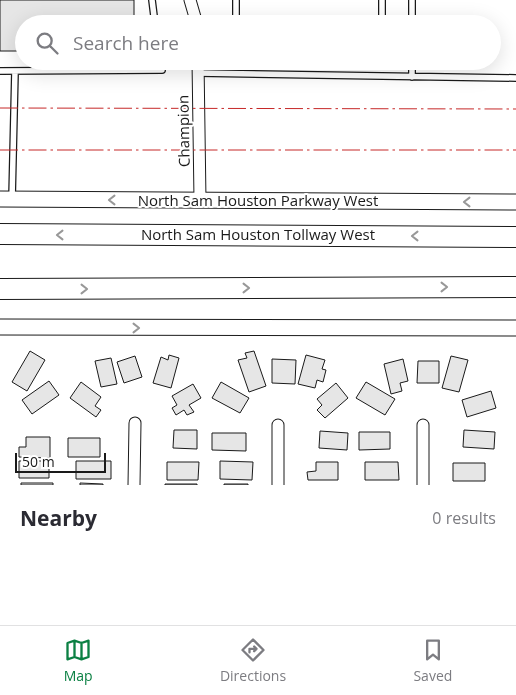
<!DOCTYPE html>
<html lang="en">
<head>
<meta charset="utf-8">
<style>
	body { margin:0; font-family:"Open Sans",sans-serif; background:#f7f7f7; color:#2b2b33 }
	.scale { position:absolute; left:15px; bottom:12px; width:91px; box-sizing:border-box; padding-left:5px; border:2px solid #1a1a1a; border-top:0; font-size:14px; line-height:18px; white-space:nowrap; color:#1a1a1a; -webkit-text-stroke:4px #fff; paint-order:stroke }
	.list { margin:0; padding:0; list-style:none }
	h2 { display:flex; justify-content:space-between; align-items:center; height:65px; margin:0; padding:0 20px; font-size:21px }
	h2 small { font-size:16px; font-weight:400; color:#7c7c81 }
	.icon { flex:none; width:28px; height:28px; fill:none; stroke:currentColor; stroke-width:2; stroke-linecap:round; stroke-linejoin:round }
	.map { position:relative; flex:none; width:516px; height:485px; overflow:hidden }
	.search { position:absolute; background:#fff; box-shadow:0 5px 20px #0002; left:15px; right:15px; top:15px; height:55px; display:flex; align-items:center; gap:12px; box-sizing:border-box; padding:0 18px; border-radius:28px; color:#7c7c81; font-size:19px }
	.sheet { height:140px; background:#fff }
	nav { display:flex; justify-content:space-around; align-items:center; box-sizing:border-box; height:70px; border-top:1px solid #e1e1e2; background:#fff; font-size:14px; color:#7c7c81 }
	nav a { display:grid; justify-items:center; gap:2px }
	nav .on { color:#0b8043 }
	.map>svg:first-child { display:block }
	.building { fill:#e6e6e6; stroke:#1a1a1a }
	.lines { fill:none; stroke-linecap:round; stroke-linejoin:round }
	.service-casing { stroke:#1a1a1a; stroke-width:8 }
	.minor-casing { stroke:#1a1a1a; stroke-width:13 }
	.secondary-casing { stroke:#1a1a1a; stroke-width:17 }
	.motorway-casing { stroke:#1a1a1a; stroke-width:22 }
	.service { stroke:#fff; stroke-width:5.5 }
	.minor { stroke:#fff; stroke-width:11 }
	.secondary { stroke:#fff; stroke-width:15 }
	.motorway { stroke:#fff; stroke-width:20 }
	.power { stroke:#c62828; stroke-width:1; stroke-dasharray:18 4 2.5 4; stroke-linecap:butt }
	.oneway { stroke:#989898 }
	.labels { text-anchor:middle; stroke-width:4; stroke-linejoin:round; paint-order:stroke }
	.street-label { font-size:15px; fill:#1a1a1a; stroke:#fff }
</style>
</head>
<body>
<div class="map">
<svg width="516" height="485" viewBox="0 0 516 485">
	<rect width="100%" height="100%" fill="#fff"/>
	<path class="building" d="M0 0H134V24H24V51H0Z
		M30 351 45 360 27 391 12 382Z
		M254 351 266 386 249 392 238 360 247 358 245 353Z
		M169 355 179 358 171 388 153 383 161 357 168 360Z
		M306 355 325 360 322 369 326 370 323 382 317 380 315 388 298 384Z
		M135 356 142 377 124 383 117 362Z
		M451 356 468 360 459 392 442 388Z
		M111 358 117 384 101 387 95 361Z
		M272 359 296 360 295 384 272 383Z
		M403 359 408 381 400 383 402 391 391 394 384 364Z
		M418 361H439V383H417Z
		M49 381 59 395 32 414 22 400Z
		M81 382 101 397 95 406 101 410 96 417 70 398Z
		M221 382 249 398 240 413 212 398Z
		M366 382 395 399 385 415 356 398Z
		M336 383 348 398 325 418 317 410 322 405 317 399Z
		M193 384 201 398 189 405 194 412 187 415 184 410 176 415 172 408 177 405 172 396Z
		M491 391 496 408 467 417 462 400Z
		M174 430H197V449L173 448Z
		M464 430 495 432 494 449 463 447Z
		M320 431 348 433 347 450 319 448Z
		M359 432H390V449L359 450Z
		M212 433H246V451L212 450Z
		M26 437H50V458L19 457V447H26Z
		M68 438H100V457H68Z
		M19 461H49V478H19Z
		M76 461H111V479H76Z
		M220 461 253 462 252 480 220 479Z
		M167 462H199L198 480H167Z
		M316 462H338V480H308L307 472 316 471Z
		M365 462H398L399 480H365Z
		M453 463H485V481H453Z
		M21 483H53V485H21Z
		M80 483 103 484V485H80Z
		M165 484H197V485H165Z
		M224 484H248V485H224Z"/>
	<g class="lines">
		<g class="service-casing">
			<path id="service" d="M152 0 155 24
				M236 0V24
				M382 0V24
				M412 0V24
				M412 61V77
				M0 71 162 70 161 61
				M198 73 516 78
				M12 199 15 71"/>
		</g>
		<g class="minor-casing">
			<path id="minor" d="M190 0 197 24
				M198 61 200 200
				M278 425V485
				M134 485 135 423
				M423 485V425"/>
		</g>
		<g class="secondary-casing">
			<path id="secondary" d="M0 199 516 202
				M0 327 516 328"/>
		</g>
		<g class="motorway-casing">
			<path id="motorway" d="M0 234 516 237
				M0 289 516 287"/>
		</g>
		<use href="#service" class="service"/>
		<use href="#minor" class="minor"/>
		<use href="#secondary" class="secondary"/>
		<use href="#motorway" class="motorway"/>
		<path class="power" d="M0 108 516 109
			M0 150H516"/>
	</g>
	<defs><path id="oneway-chevron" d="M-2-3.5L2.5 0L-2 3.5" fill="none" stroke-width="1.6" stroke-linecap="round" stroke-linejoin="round" transform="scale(1.25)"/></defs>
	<g class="oneway">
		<use href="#oneway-chevron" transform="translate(112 200) rotate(-180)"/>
		<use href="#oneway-chevron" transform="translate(467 202) rotate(-180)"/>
		<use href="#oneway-chevron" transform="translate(60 235) rotate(-180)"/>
		<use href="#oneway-chevron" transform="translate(415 236) rotate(-180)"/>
		<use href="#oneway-chevron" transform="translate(444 287)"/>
		<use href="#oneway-chevron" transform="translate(246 288)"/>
		<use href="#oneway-chevron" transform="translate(84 289)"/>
		<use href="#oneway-chevron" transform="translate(136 328)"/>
	</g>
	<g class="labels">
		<g class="street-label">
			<text transform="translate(184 131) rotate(-91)" y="5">Champion</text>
			<text x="258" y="206">North Sam Houston Parkway West</text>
			<text x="258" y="240">North Sam Houston Tollway West</text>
		</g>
	</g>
</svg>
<div class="scale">50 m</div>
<div class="search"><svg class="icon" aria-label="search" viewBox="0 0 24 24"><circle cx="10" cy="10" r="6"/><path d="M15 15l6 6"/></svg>Search here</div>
</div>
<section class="sheet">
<h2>Nearby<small>0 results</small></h2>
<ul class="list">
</ul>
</section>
<nav>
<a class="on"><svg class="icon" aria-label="map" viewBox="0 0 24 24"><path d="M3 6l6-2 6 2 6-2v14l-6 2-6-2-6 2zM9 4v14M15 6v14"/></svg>Map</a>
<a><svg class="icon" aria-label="directions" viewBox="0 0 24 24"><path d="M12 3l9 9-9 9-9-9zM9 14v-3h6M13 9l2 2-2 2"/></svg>Directions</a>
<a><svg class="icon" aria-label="saved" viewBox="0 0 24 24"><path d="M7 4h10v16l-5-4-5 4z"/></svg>Saved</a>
</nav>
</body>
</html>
